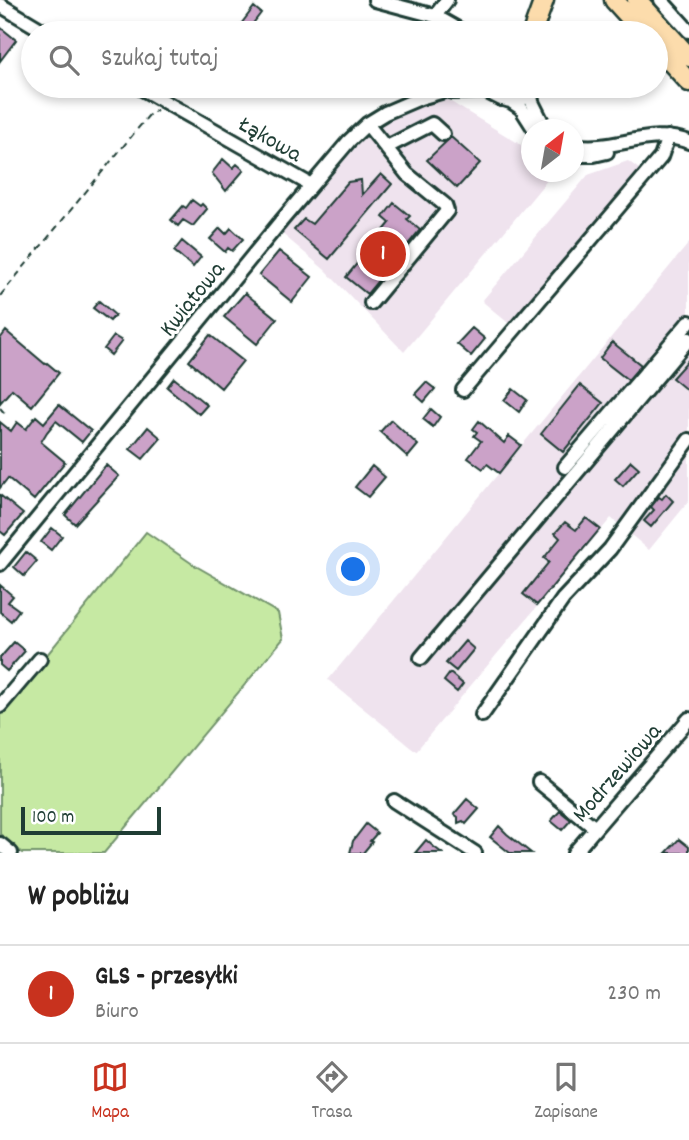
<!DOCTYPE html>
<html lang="pl">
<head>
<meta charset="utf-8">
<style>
	body { margin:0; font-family:Dekko,sans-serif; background:#f6f6f6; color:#222 }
	.compass { position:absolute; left:521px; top:119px; width:63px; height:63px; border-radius:50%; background:#fff; box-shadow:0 4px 10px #0003; rotate:31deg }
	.scale { position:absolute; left:21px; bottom:18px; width:140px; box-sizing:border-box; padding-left:7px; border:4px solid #1f3d34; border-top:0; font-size:19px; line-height:24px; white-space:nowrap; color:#1f3d34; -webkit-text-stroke:5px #fff; paint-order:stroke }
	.you { position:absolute; left:354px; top:570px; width:24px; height:24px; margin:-18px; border:5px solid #fff; border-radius:50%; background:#1a73e8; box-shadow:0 0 0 10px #1a73e833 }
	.badge { display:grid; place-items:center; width:46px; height:46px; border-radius:50%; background:#c8321e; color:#fff; font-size:23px; font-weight:700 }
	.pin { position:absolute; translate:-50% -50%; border:4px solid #fff; box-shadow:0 2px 7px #0006 }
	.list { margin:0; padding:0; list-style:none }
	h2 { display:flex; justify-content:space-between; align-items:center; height:91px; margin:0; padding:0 28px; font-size:30px }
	h2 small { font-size:23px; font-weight:400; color:#767676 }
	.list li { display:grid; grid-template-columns:46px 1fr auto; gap:21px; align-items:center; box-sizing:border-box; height:98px; padding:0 28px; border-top:2px solid #e0e0e0 }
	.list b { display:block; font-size:26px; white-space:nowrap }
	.list p { margin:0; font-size:23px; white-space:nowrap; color:#767676 }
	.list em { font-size:23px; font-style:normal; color:#767676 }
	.icon { flex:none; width:38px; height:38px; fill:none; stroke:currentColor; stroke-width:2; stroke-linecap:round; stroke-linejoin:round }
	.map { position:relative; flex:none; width:689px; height:853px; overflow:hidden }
	.search { position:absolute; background:#fff; box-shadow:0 4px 10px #0003; left:21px; right:21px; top:21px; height:77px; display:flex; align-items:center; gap:18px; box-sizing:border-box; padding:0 24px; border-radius:38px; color:#767676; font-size:26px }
	.sheet { height:189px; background:#fff }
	nav { display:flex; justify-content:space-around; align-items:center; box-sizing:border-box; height:98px; border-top:2px solid #e0e0e0; background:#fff; font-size:19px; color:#767676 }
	nav a { display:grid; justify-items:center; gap:4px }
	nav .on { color:#c8321e }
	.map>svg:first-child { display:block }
	.built { fill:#efe3ee }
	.green { fill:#c6e9a3; stroke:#72936c; stroke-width:2 }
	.building { fill:#cba2c8; stroke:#1f3d34; stroke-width:2 }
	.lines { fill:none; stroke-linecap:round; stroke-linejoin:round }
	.minor-casing { stroke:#1f3d34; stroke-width:18 }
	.highway-casing { stroke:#1f3d34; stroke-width:23 }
	.path { stroke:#1f3d34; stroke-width:2; stroke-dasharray:7 5; stroke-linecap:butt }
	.minor { stroke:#fff; stroke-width:12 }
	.highway { stroke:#fcdcac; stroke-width:18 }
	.labels { text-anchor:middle; stroke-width:6; stroke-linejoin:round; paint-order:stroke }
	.street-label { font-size:24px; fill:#1f3d34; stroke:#fff }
</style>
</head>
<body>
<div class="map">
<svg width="689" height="853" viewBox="0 0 689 853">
	<rect width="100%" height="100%" fill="#fff"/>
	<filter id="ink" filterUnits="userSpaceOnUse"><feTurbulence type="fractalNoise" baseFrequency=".0143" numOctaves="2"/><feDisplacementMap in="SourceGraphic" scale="14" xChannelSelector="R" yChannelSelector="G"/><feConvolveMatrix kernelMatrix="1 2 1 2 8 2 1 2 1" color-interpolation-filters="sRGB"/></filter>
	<g filter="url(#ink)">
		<path class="built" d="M446 99 531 151 532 172H554L404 352 325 270 280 232 350 147 384 119 420 104Z
			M628 161 650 177 520 333 482 301 588 175Z
			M689 243V501L649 550 611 518 416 751 328 680Z"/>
		<path class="green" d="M146 532 194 565 278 613 283 639 104 853H22L0 834V713Z"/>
		<path class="building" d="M254 7 261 13 248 30 241 24Z
			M0 27 16 40 0 61Z
			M451 137 480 163 457 188 427 160Z
			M223 159 233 168 237 164 244 170 226 191 212 173Z
			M381 174 392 184 329 259 294 230 304 219 312 224 348 182 361 180 362 195Z
			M192 200 200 206 202 204 207 209 193 226 183 220 178 226 171 220 183 206 186 208Z
			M394 203 410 216 407 219 420 230 367 294 346 277 390 223 383 217Z
			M220 228 226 234 231 228 243 239 232 251 228 248 225 252 210 239Z
			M182 241 201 257 193 267 174 251Z
			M279 251 312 277 292 302 259 275Z
			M245 293 277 319 257 344 224 317Z
			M99 301 115 315 110 321 93 308Z
			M472 328 485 339 471 356 457 344Z
			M6 331 45 364 47 363 59 373 32 406 12 389 0 403V339Z
			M210 335 243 361 221 388 189 361Z
			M114 336 122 341 111 355 104 349Z
			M612 342 641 365 628 380 600 358Z
			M689 359V392L672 378Z
			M174 378 207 405 199 414 167 387Z
			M426 382 435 389 424 402 415 394Z
			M580 385 603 403 563 452 541 434Z
			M513 389 527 400 519 412 504 400Z
			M59 405 91 431 82 442 56 421 47 432 41 442 65 462 34 500 8 478 0 488V422L11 431 17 422 26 429 36 416 44 423Z
			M431 409 440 417 433 427 423 419Z
			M391 420 418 445 408 457 380 432Z
			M479 421 504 443 509 436 521 445 499 473 487 464 483 469 468 458 481 441 474 436 477 432 473 429Z
			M148 427 161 438 143 459 130 449Z
			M631 461 639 468 623 486 615 479Z
			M106 465 119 476 75 524 65 515Z
			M372 466 385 477 368 497 355 487Z
			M666 494 673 501 651 527 644 521 654 510 651 507 659 497 662 499Z
			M0 495 23 514 5 535 0 531Z
			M586 518 600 529 537 605 523 594 549 562 544 558 560 538 555 533 565 522 576 530Z
			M52 528 62 536 51 550 41 542Z
			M26 552 37 561 24 576 14 567Z
			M0 585 13 596 8 602 19 610 11 621 0 612Z
			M465 641 474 649 456 671 446 663Z
			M14 642 25 651 7 671 0 665V658Z
			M450 673 463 684 457 692 444 681Z
			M467 799 479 809 466 824 463 821 458 823V817L454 814Z
			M560 811 571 820 562 830 551 821Z
			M366 824 377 833 370 841 372 842 363 853H350L353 841Z
			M499 826 507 834 531 853H510L490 837Z
			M679 839 689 847V853H666Z
			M426 840 434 847 442 853H415Z"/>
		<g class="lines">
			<g class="minor-casing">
				<path id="minor" d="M375 0 435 16 465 33
					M661 0 689 31
					M0 5 47 33
					M435 16 447 0
					M137 86 311 185
					M452 92 485 91 501 99
					M531 92 532 102 546 130
					M495 93C509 106 526 103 534 86
					M512 102 521 108 535 130
					M367 124 407 174 445 205 447 211 371 303
					M574 145C612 153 650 127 689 142
					M387 147 432 124 443 134
					M574 155H594L607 152
					M463 390 661 157 668 137
					M565 467 689 322
					M0 564 282 220 349 141 367 124 385 113 420 98 461 86
					M421 658 689 339
					M0 706 40 659
					M482 715 563 599 610 549 689 440
					M539 782 595 828
					M394 801 475 853
					M0 844 11 853
					M574 853 689 719"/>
			</g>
			<g class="highway-casing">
				<path id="highway" d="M614 0 644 33
					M637 0 689 57
					M532 33 544 0
					M656 46 689 82"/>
			</g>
			<path class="path" d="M0 296 149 115 157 110
				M0 408 8 417"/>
			<use href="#minor" class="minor"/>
			<use href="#highway" class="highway"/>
		</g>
	</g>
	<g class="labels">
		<g class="street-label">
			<text transform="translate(271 138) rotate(30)" y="8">Łąkowa</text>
			<text transform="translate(191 298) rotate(-51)" y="8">Kwiatowa</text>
			<text transform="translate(616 772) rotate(-49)" y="8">Modrzewiowa</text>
		</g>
	</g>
</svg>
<svg class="compass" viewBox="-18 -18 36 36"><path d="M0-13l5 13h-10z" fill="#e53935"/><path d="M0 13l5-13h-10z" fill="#767676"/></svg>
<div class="scale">100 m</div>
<div class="you"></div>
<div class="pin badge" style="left:383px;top:254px">1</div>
<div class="search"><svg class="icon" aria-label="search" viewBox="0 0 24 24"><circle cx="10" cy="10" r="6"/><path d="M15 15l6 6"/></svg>Szukaj tutaj</div>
</div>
<section class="sheet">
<h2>W pobliżu<small></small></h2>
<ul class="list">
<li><span class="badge">1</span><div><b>GLS - przesyłki</b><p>Biuro</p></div><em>230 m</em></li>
</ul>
</section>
<nav>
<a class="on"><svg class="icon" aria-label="map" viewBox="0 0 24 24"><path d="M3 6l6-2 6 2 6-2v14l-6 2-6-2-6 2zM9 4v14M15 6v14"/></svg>Mapa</a>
<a><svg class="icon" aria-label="directions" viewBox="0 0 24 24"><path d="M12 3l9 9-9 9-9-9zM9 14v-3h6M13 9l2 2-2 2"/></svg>Trasa</a>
<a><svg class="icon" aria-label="saved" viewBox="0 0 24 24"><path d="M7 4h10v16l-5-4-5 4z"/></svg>Zapisane</a>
</nav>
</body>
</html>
